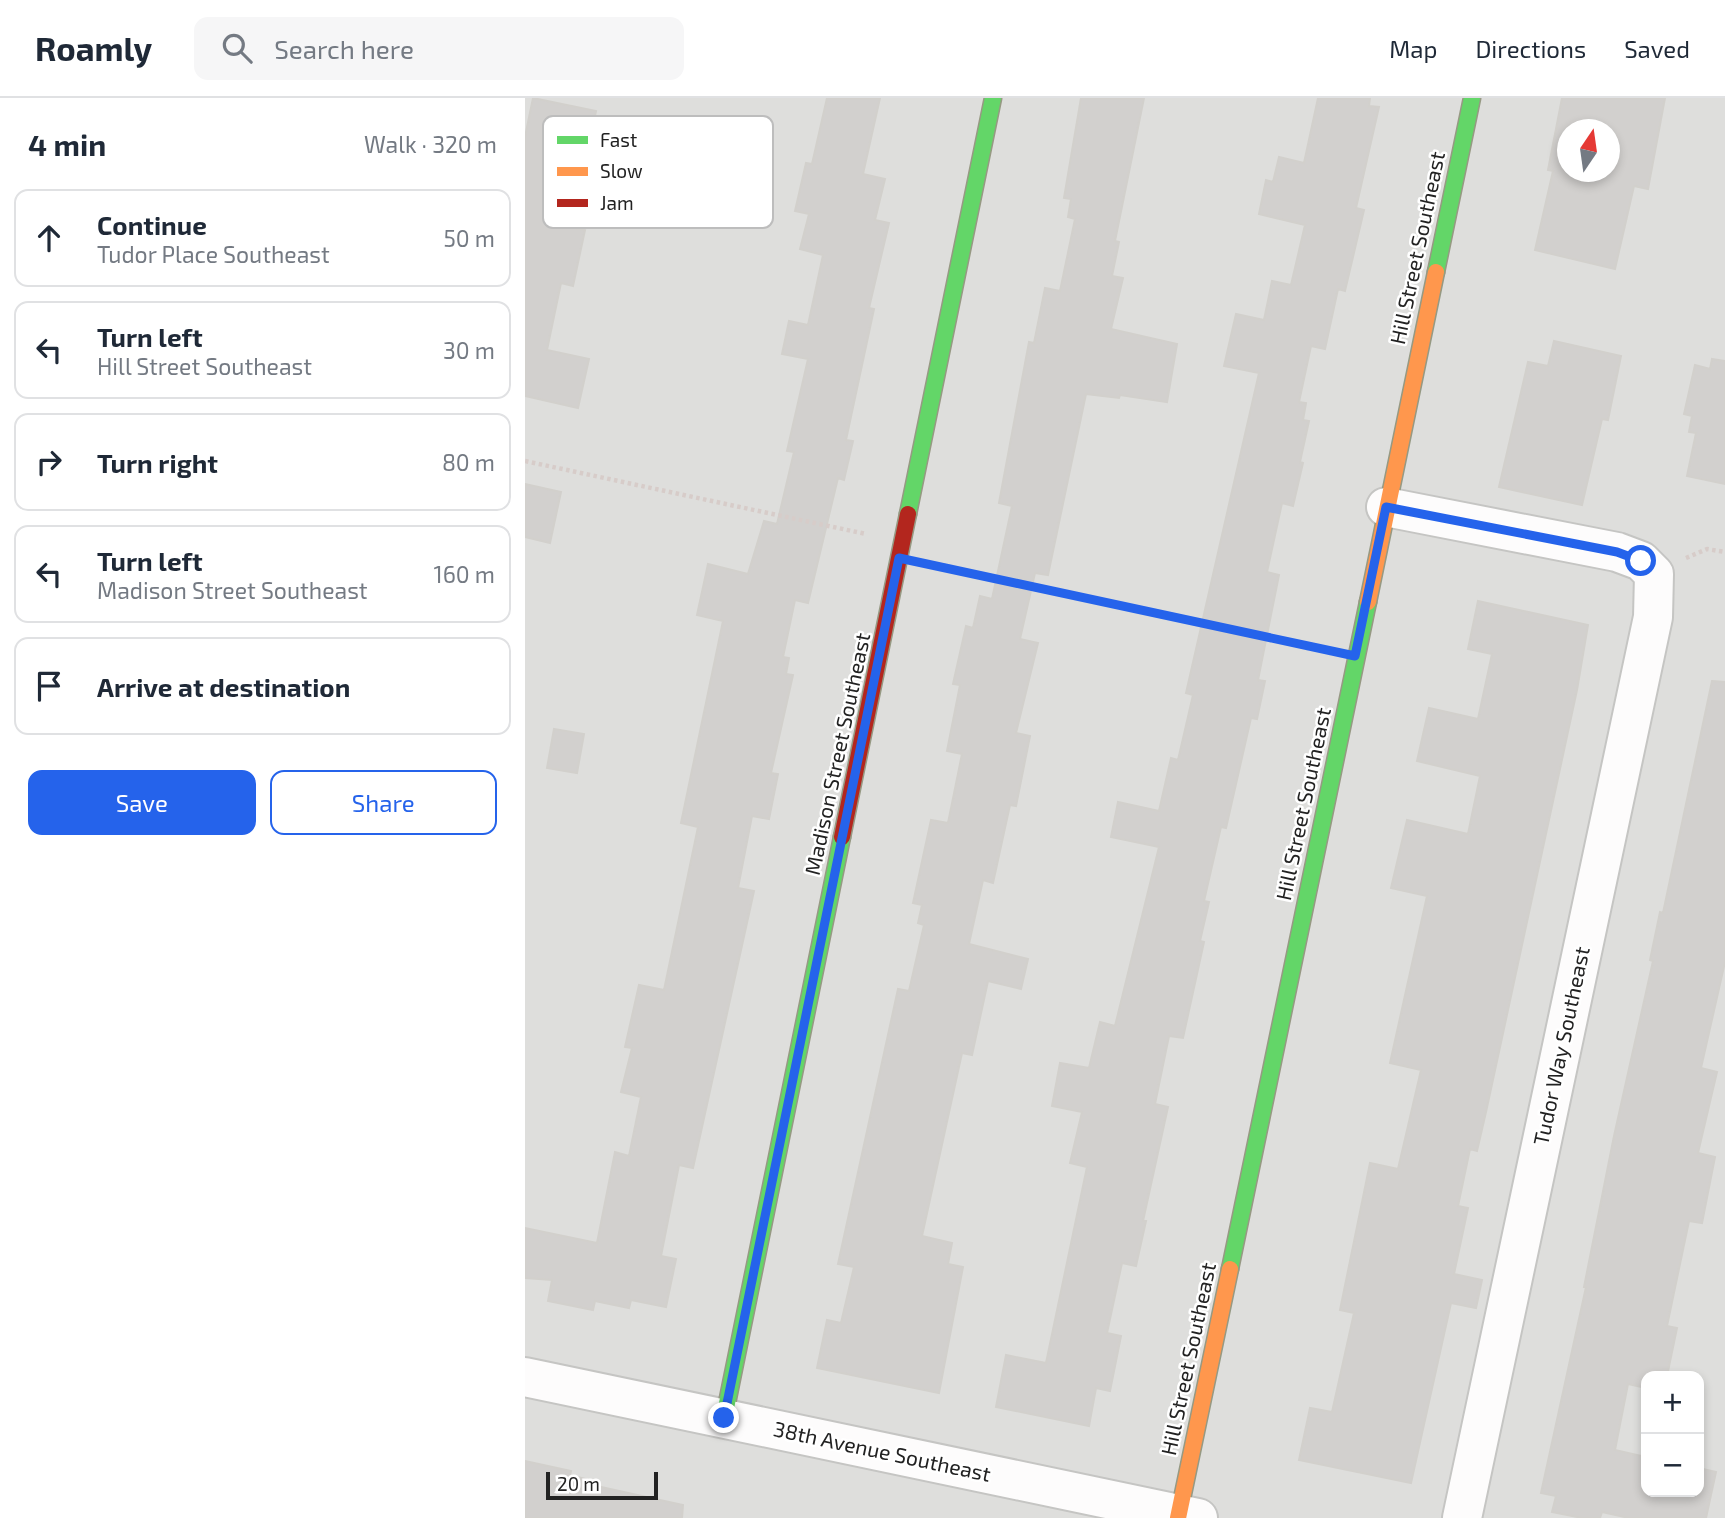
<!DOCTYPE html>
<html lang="en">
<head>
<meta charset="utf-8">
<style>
	body { margin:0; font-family:"Exo 2",sans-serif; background:#f6f6f7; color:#1f2937 }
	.controls { position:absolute; right:21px; bottom:21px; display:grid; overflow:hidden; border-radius:14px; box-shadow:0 4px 10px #0003 }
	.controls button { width:63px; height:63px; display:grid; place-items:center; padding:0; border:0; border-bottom:2px solid #e0e1e3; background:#fff; color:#1f2937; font:35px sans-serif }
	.compass { position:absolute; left:1032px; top:21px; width:63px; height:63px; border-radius:50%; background:#fff; box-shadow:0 4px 10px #0003; rotate:13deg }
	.scale { position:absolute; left:21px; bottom:18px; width:112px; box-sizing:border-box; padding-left:7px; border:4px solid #222; border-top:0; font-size:19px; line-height:24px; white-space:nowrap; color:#222; -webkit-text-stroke:5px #fff; paint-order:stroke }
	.stop { position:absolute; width:21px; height:21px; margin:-16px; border:5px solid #2563eb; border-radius:50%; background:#fff }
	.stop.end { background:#2563eb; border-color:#fff; box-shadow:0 2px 7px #0008 }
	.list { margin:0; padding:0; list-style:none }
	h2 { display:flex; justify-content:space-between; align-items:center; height:91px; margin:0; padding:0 28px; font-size:30px }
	h2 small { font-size:23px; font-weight:400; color:#747a83 }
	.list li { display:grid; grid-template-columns:46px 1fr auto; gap:21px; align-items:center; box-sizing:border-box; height:98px; margin:0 14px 14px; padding:0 14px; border:2px solid #e0e1e3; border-radius:14px }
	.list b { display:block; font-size:26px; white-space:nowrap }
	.list p { margin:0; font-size:23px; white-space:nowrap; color:#747a83 }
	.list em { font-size:23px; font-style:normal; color:#747a83 }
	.actions { display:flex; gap:14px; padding:21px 28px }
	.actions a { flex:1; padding:16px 0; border:2px solid #2563eb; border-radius:14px; text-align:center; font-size:24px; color:#2563eb }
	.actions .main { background:#2563eb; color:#fff }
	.icon { flex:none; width:38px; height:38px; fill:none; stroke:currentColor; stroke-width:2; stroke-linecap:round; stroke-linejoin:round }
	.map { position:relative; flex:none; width:1200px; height:1420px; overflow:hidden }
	header { display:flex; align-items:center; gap:42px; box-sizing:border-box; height:98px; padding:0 35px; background:#fff; border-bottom:2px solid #e0e1e3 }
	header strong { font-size:33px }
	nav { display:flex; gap:38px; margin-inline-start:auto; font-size:24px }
	.search { width:490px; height:63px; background:#f6f6f7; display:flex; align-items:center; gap:18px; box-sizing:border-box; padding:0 24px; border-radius:14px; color:#747a83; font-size:26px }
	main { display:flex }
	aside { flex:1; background:#fff }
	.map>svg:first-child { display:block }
	.residential { fill:#dededc; fill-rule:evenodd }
	.building { fill:#d2d0ce; stroke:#d2d0cc; stroke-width:2; fill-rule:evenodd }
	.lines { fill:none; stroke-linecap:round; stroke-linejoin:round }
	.street-casing { stroke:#c5c5c3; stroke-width:42 }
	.fast-casing { stroke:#969983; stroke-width:19 }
	.slow-casing { stroke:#969983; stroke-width:19 }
	.jam-casing { stroke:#969983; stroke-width:19 }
	.path { stroke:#d7ccc9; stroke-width:4.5; stroke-dasharray:3.5 3.5; stroke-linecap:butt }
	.street { stroke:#fdfcfc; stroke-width:38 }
	.fast { stroke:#63d668; stroke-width:16 }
	.slow { stroke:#ff974d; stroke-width:16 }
	.jam { stroke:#b3261e; stroke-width:16 }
	.route { stroke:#2563eb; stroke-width:9 }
	.labels { text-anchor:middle; stroke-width:5; stroke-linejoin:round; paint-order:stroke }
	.street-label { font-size:21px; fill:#222; stroke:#fff }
	.key { fill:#fff; stroke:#bdbdbd; stroke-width:2 }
	.key-label { font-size:19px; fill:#222 }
</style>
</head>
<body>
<header>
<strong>Roamly</strong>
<div class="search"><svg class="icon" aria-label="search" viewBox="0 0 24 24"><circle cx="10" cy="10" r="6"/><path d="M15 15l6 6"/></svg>Search here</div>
<nav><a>Map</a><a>Directions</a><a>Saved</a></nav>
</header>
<main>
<aside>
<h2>4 min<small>Walk · 320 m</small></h2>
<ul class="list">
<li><svg class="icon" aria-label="ahead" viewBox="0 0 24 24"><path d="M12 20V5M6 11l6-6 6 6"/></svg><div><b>Continue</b><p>Tudor Place Southeast</p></div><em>50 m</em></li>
<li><svg class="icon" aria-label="left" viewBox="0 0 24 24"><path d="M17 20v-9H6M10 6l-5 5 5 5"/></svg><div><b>Turn left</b><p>Hill Street Southeast</p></div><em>30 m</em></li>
<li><svg class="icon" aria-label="right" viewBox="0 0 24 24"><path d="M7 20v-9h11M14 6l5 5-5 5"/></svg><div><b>Turn right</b></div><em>80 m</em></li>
<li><svg class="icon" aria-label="left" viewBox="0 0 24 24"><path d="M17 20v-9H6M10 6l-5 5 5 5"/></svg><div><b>Turn left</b><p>Madison Street Southeast</p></div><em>160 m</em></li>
<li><svg class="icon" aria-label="arrive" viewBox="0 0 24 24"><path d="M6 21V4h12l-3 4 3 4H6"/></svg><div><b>Arrive at destination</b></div></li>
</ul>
<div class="actions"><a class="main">Save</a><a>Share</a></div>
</aside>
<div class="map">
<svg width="1200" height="1420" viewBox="0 0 1200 1420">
	<rect width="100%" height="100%" fill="#efeeeb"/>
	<path class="residential" d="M0 0H1200V1420H0ZM1042 32H1084V74H1042ZM1121 1278H1174V1394H1121Z"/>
	<path class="building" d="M8 0 71 13 47 130 60 132 48 188 36 185 22 252 64 261 53 310 0 298V39Z
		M302 0H355L338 76 360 81 350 122 364 125 344 210 349 211 321 342 328 343 319 382 313 380 283 505 270 502 258 559 264 560 261 576 268 577 246 675 253 676 244 721 227 718 213 790 229 793 168 1070 154 1067 136 1158 151 1161 141 1209 106 1202 104 1210 70 1203 68 1212 23 1203 27 1182 0 1180V1130L72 1145 90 1054 104 1058 116 999 96 994 107 950 100 949 114 887 139 892 173 729 156 725 198 523 172 517 183 466 223 476 239 423 252 426 269 354 262 353 283 261 257 256 264 223 283 227 298 157 275 151 284 116 270 113 281 65 287 66Z
		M556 0H619L590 143 594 144 587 178 598 180 586 231 652 246 642 304 595 297 594 300 561 296 523 477 510 475 495 541 513 545 491 635 505 638 491 708 485 707 468 785 458 782 444 846 503 861 496 891 463 883 447 957 437 955 397 1138 427 1145 423 1166 438 1169 414 1295 292 1270 302 1222 316 1225 329 1169 313 1166 373 891 384 893 399 827 393 825 397 807 388 805 406 722 423 725 437 656 422 653 435 587 428 586 441 528 448 530 455 498 467 501 487 408 474 405 504 244 509 245 520 190 535 193 550 121 543 119 546 101 539 100Z
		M793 0H845L844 8 854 9 831 110 839 112 820 193 813 191 800 251 786 248 774 304 781 305 778 322 784 323 775 364 778 365 768 408 757 405 742 474 754 477 733 582 740 583 732 621 726 620 701 730 696 729 679 803 684 804 675 843 679 844 658 940 644 938 630 1006 643 1009 618 1123H621L611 1168 597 1165 582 1235 596 1238 585 1293 571 1290 564 1328 471 1309 481 1257 521 1265 562 1069 545 1065 557 1014 527 1008 535 965 564 970 575 924 590 928 634 749 586 739 593 704 634 713 646 660 653 662 668 597 661 595 734 275 699 268 711 216 739 222 747 183 766 187 780 127 734 116 741 82 748 84 754 59 779 65Z
		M1037 0H1140L1123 91 1109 88 1090 171 1010 152 1028 73 1023 72ZM1042 32H1084V74H1042Z
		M1029 243 1096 258 1083 322 1077 321 1057 407 974 389 1003 264 1023 268Z
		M1187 261 1200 263V386L1162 378 1171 335 1164 334 1167 318 1159 316 1170 267 1185 271Z
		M0 386 36 394 25 445 0 439Z
		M953 503 1063 527 1052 592 961 1014 952 1053 945 1051 933 1108 943 1110 929 1176 957 1182 951 1210 926 1205 886 1385 774 1362 785 1310 807 1314 829 1215 815 1212 845 1065 873 1071 896 972 865 965 902 798 866 790 882 722 943 736 955 678 892 663 904 610 953 621 967 556 943 551Z
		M1187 583 1200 584V864L1176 970 1192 974 1173 1055 1190 1059 1177 1125 1164 1123 1142 1228 1152 1230 1142 1278H1121V1290L1103 1286 1090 1352 1121 1359V1394H1174V1370L1191 1374 1181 1420H1104L1077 1414 1075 1420H1057L1027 1414 1031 1398 1016 1395 1061 1189H1059L1089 1038 1128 863 1125 862 1135 814 1138 815Z
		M29 631 59 636 52 675 22 670Z
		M0 1363 46 1373 45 1377 68 1383 67 1387 158 1407 157 1420H0Z"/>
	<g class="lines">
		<g class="street-casing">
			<path id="street" d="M861 409 1092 454 1116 463 1129 476 1128 519 937 1420
				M0 1279 673 1420"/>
		</g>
		<g class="fast-casing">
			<path id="fast" d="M911 174 947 0
				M383 416 468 0
				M705 1171 843 504
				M199 1320 317 739"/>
		</g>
		<g class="slow-casing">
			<path id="slow" d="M843 504 911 174
				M653 1420 705 1171"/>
		</g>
		<g class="jam-casing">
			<path id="jam" d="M317 739 383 416"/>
		</g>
		<path class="path" d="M0 363 341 436
			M1161 460 1182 451 1200 454
			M409 467 794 551"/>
		<use href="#street" class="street"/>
		<use href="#fast" class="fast"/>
		<use href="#slow" class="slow"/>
		<use href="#jam" class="jam"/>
	</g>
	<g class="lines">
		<path class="route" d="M199 1320 374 460 830 558 861 409 1092 454 1116 463"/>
	</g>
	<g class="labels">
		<g class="street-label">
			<text transform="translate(893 150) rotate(-78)" y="7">Hill Street Southeast</text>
			<text transform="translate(313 656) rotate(-78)" y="7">Madison Street Southeast</text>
			<text transform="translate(779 706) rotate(-78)" y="7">Hill Street Southeast</text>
			<text transform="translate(1037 948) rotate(-78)" y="7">Tudor Way Southeast</text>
			<text transform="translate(664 1261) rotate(-78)" y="7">Hill Street Southeast</text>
			<text transform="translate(357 1354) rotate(12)" y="7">38th Avenue Southeast</text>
		</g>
	</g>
	<rect x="18" y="18" width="230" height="112" rx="10" class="key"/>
	<rect x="32" y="38" width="31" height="8" fill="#63d668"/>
	<rect x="32" y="69" width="31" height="9" fill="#ff974d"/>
	<rect x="32" y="101" width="31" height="8" fill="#b3261e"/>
	<g class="key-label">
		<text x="75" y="49">Fast</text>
		<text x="75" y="80">Slow</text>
		<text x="75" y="112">Jam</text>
	</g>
</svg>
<div class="controls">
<button>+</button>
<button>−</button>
</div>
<svg class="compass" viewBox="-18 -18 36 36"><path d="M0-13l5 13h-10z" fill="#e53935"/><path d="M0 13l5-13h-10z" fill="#747a83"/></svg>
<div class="scale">20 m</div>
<div class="stop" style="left:1116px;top:463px"></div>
<div class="stop end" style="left:199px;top:1320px"></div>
</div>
</main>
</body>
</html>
